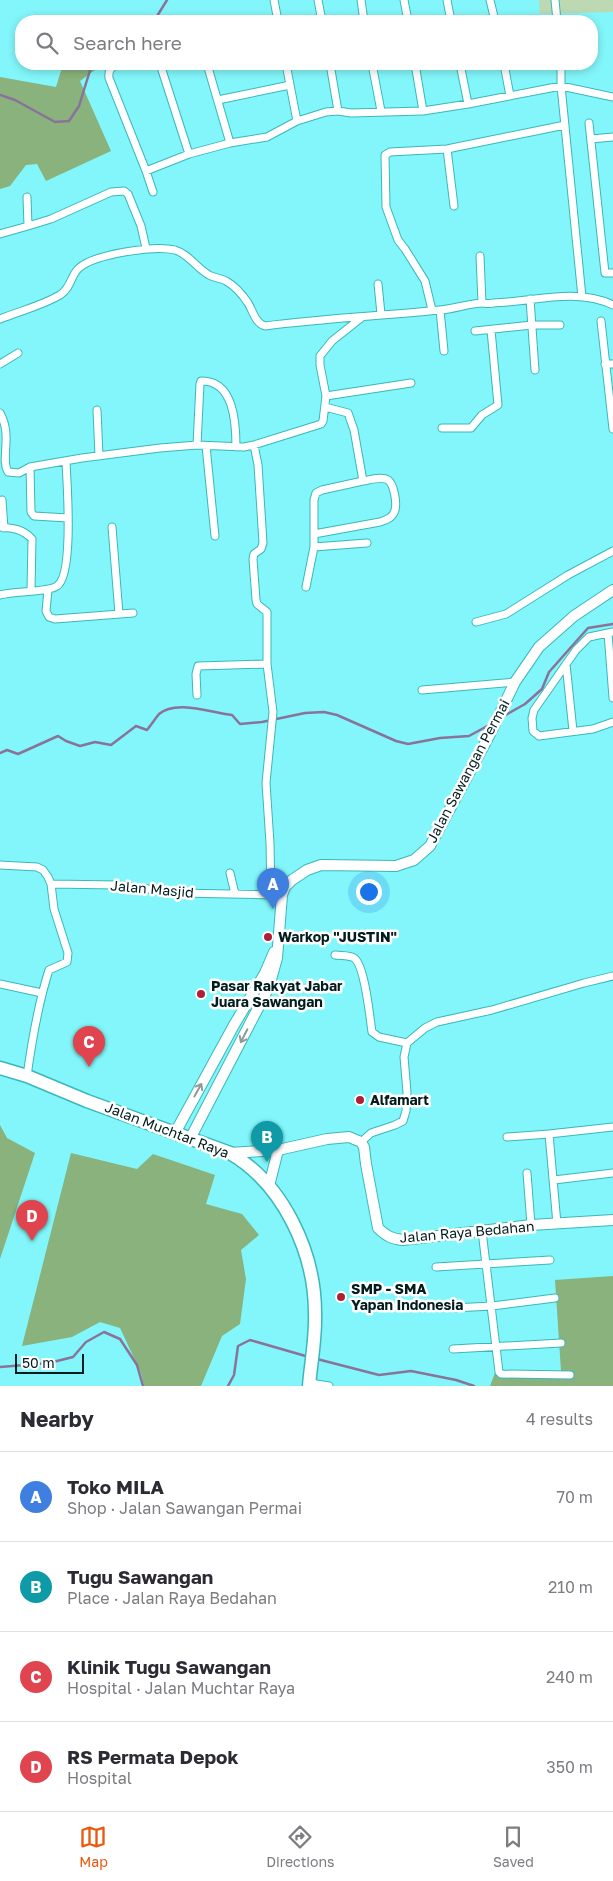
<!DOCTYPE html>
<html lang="en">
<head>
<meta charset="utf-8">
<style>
	body { margin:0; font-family:"Golos Text",sans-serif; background:#f2f2f3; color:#2b2b33 }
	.scale { position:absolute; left:15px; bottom:12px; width:69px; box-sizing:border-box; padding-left:5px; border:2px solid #031d1e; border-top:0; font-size:14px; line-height:18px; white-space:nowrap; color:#031d1e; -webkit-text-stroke:4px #fff; paint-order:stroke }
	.you { position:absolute; left:368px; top:891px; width:18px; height:18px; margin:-12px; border:4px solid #fff; border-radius:50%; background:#1a73e8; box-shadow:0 0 0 8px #1a73e833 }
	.badge { display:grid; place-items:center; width:32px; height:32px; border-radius:50%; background:#ea580c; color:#fff; font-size:16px; font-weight:700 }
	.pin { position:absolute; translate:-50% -41px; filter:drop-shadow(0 1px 2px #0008) }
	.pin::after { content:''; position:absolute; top:26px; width:18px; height:15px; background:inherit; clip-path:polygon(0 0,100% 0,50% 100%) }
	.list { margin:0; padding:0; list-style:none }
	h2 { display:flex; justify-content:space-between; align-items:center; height:65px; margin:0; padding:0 20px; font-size:21px }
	h2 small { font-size:16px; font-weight:400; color:#7c7c81 }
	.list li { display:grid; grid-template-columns:32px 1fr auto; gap:15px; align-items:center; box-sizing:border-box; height:90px; padding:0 20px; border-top:1px solid #e1e1e2 }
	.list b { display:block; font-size:19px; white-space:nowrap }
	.list p { margin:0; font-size:16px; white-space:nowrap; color:#7c7c81 }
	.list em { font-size:16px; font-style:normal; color:#7c7c81 }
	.icon { flex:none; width:28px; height:28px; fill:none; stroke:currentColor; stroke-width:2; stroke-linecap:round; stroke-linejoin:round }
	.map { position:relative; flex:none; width:613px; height:1386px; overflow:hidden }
	.search { position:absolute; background:#fff; box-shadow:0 2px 8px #0003; left:15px; right:15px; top:15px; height:55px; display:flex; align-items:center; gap:12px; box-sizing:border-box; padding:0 18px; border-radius:20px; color:#7c7c81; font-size:19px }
	.sheet { height:425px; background:#fff }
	nav { display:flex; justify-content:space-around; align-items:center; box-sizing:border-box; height:70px; border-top:1px solid #e1e1e2; background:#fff; font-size:14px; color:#7c7c81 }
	nav a { display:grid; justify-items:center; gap:2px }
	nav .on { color:#ea580c }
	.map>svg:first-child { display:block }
	.green { fill:#bdd9b4 }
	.forest { fill:#89b27c }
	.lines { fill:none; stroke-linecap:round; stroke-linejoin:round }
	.stream { stroke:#897399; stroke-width:2.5 }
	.street-casing { stroke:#3bb7bb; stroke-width:9 }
	.secondary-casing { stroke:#3bb7bb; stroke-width:12 }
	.highway-casing { stroke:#3bb7bb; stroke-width:15 }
	.street { stroke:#fff; stroke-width:7 }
	.secondary { stroke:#fff; stroke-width:10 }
	.highway { stroke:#fff; stroke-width:12 }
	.oneway { stroke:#8e999a }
	.poi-dot { fill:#b01d37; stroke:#fff; stroke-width:2 }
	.labels { text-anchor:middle; stroke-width:5; stroke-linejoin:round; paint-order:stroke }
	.street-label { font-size:14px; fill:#031d1e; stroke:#fff }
	.poi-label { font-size:14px; font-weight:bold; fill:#031d1e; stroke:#fff; text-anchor:start }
</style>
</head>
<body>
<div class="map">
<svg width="613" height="1386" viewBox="0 0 613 1386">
	<rect width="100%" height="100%" fill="#82f6fa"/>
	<path class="green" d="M539 0H613V12L540 14Z"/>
	<path class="forest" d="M63 64H103L80 81 111 151 46 181 37 164 26 165 10 186 0 189V77L56 87Z
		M0 1125 7 1138 35 1153 0 1259Z
		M71 1153 137 1169 153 1154 215 1175 206 1204 242 1214 259 1235 241 1250 246 1279 240 1324 222 1336 201 1386H144L141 1373 120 1328 100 1322 72 1337 22 1346Z
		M613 1276V1386H490L495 1373 561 1371 555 1280Z"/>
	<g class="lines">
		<path class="stream" d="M154 21 167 0
			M0 95 15 100 55 122 69 121 79 106 92 64
			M502 717 525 704 542 689 549 672 588 628 613 624
			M0 753 7 750 18 754 58 736 66 741 80 746 95 742 111 745 136 726 147 730C151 725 155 719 159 714 176 699 212 713 232 715L240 724 262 722 305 713 324 712 337 715 396 741 408 744 440 738 469 736 491 724
			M317 1359 379 1375 411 1371 456 1380 474 1386
			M0 1367 49 1363 73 1357 86 1342 104 1332 120 1339 137 1365 143 1386
			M228 1386 234 1375 238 1346 250 1340 309 1357"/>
		<g class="street-casing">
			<path id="street" d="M274 0 278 21
				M318 0 322 21
				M361 0 364 21
				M404 0 408 21
				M447 0 451 21
				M490 0 495 21
				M555 0 557 21
				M119 64C111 67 108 70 109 78L146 171 153 192
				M160 64 189 154 230 143 207 64
				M286 64 297 121 326 112 338 111 351 113 423 111 468 104 561 86 613 97
				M330 64 338 111
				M372 64 381 111
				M415 64 423 111
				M460 64 468 104
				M504 64 510 96
				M561 64V86L582 297
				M218 100 290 85
				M589 123 605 273H613
				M591 139 613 137
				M230 143 267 137 297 121
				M447 149 454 206
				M146 171 189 154
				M28 226 51 219 111 192 124 191 128 194 141 226 146 248
				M0 234 28 226 27 197
				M480 256 482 303
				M378 284 381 314
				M530 299 535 370
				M432 310 425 281 405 249 398 240 386 207 385 155 390 152 447 149 565 125
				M440 310 444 351
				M0 319C20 311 41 306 60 295 72 287 70 276 79 268 95 254 155 245 175 250 189 254 196 268 209 275 214 278 221 278 226 281 235 286 242 294 248 303 253 311 255 323 265 326 323 318 382 316 440 310 454 309 467 304 481 303 485 303 489 304 493 303 532 302 576 287 613 305
				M601 321 613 429
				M475 331 532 325H560
				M0 364 18 353
				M605 364H613
				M326 396 411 383
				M97 410 99 456
				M0 413C13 436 0 459 8 472L19 473 30 467 82 458 160 448 197 445 244 447 254 445 321 424 323 421 326 396 320 365V356L332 341 361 318
				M442 428H471L482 415 498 405 491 330
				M197 445 200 384 201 381C234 380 236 423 236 447
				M254 445 258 465 263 543 261 549 254 554 253 559 256 600 257 604 267 612V664L273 712 266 783 270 843 271 895
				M206 446 215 536
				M30 467 31 512 34 516 68 518
				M2 500 4 528
				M0 527C13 528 23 529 32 539L31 590
				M112 527 119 614
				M314 534V500L316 493 322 490 363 481
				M314 547 367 543
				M306 587 314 547V534L380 522C386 520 393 518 395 510 397 503 394 484 388 480 382 476 370 480 363 481L354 430 348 413 325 407
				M48 590 46 611 49 617 55 619 133 613
				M0 595C13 591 49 592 57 586 74 575 67 484 66 462
				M476 622 506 614 568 575 613 551
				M613 632 589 637 576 650 534 710 532 718 533 731 539 736 593 729 613 722
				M608 633 613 698
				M566 664 573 731
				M422 690 515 682
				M197 695 196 674 198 666 267 664
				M0 865 37 867 43 870 48 877 51 884 54 909 68 953 67 962 49 970C38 1004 32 1040 27 1076
				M230 873 235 894
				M51 884 118 885 179 893 274 895
				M335 955C341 956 349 955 354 958 365 965 370 1019 372 1032L379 1037 407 1043
				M0 984 42 993
				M507 1137 549 1134
				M361 1142 371 1133 395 1125 403 1121 406 1111 407 1092 404 1057 407 1043 425 1028 437 1022 492 1010 584 983 613 976
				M527 1173 531 1225
				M554 1180 613 1173
				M557 1224 549 1134 613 1127
				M482 1231 499 1372 501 1374 570 1375
				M436 1267 550 1260
				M453 1308 492 1306 555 1298
				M453 1349 561 1343
				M310 1383 329 1386"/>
		</g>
		<g class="secondary-casing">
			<path id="secondary" d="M175 1133 234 1025 265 973 274 952
				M191 1137 269 987 277 958 282 895 285 887 292 880 307 870 321 865 396 866 414 860 430 846 490 734 515 682 539 647 574 616 613 590
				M230 1153 278 1150 327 1139 349 1137 361 1142 364 1147 366 1164 378 1228C386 1236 392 1239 403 1240L531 1225 613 1220
				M269 1186 278 1150"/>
		</g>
		<g class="highway-casing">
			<path id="highway" d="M0 1068 27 1076 87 1101 230 1153C283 1184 315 1252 315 1313 316 1337 311 1362 309 1386"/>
		</g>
		<use href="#street" class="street"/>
		<use href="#secondary" class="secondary"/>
		<use href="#highway" class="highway"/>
	</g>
	<defs><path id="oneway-shaft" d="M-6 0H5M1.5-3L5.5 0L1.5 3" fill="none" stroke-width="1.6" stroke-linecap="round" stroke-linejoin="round" transform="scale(1.25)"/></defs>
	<g class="oneway">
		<use href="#oneway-shaft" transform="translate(244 1036) rotate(117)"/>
		<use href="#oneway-shaft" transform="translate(198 1090) rotate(-61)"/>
	</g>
	<g class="poi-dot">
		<circle cx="268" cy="937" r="5"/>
		<circle cx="201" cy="994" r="5"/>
		<circle cx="360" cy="1100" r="5"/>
		<circle cx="341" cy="1297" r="5"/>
	</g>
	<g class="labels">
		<g class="street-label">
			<text transform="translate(468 771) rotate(-62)" y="5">Jalan Sawangan Permai</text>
			<text transform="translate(152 889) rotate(5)" y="5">Jalan Masjid</text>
			<text transform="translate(167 1130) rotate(21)" y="5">Jalan Muchtar Raya</text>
			<text transform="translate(467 1232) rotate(-5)" y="5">Jalan Raya Bedahan</text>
		</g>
		<g class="poi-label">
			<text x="278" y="942">Warkop "JUSTIN"</text>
			<text x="211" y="991">Pasar Rakyat Jabar<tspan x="211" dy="16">Juara Sawangan</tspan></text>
			<text x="370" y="1105">Alfamart</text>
			<text x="351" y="1294">SMP - SMA<tspan x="351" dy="16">Yapan Indonesia</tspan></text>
		</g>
	</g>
</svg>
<div class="scale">50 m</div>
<div class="you"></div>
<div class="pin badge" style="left:273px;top:909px;background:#3f7fe0">A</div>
<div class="pin badge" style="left:267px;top:1162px;background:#0f9aa8">B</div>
<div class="pin badge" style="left:89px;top:1067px;background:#e0444e">C</div>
<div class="pin badge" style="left:32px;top:1241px;background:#e0444e">D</div>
<div class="search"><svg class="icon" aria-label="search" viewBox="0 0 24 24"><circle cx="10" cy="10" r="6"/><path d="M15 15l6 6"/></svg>Search here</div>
</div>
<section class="sheet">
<h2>Nearby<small>4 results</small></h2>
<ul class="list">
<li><span class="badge" style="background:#3f7fe0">A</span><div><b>Toko MILA</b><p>Shop · Jalan Sawangan Permai</p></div><em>70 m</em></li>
<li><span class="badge" style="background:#0f9aa8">B</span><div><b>Tugu Sawangan</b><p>Place · Jalan Raya Bedahan</p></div><em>210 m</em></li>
<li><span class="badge" style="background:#e0444e">C</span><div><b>Klinik Tugu Sawangan</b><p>Hospital · Jalan Muchtar Raya</p></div><em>240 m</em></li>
<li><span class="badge" style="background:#e0444e">D</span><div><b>RS Permata Depok</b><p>Hospital</p></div><em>350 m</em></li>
</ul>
</section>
<nav>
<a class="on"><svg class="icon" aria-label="map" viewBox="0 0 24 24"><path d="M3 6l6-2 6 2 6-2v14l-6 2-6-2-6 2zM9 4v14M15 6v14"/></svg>Map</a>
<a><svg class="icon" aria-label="directions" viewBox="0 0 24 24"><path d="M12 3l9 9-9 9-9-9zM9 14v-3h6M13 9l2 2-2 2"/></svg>Directions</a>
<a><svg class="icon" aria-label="saved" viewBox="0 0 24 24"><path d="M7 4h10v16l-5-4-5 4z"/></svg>Saved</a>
</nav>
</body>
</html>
